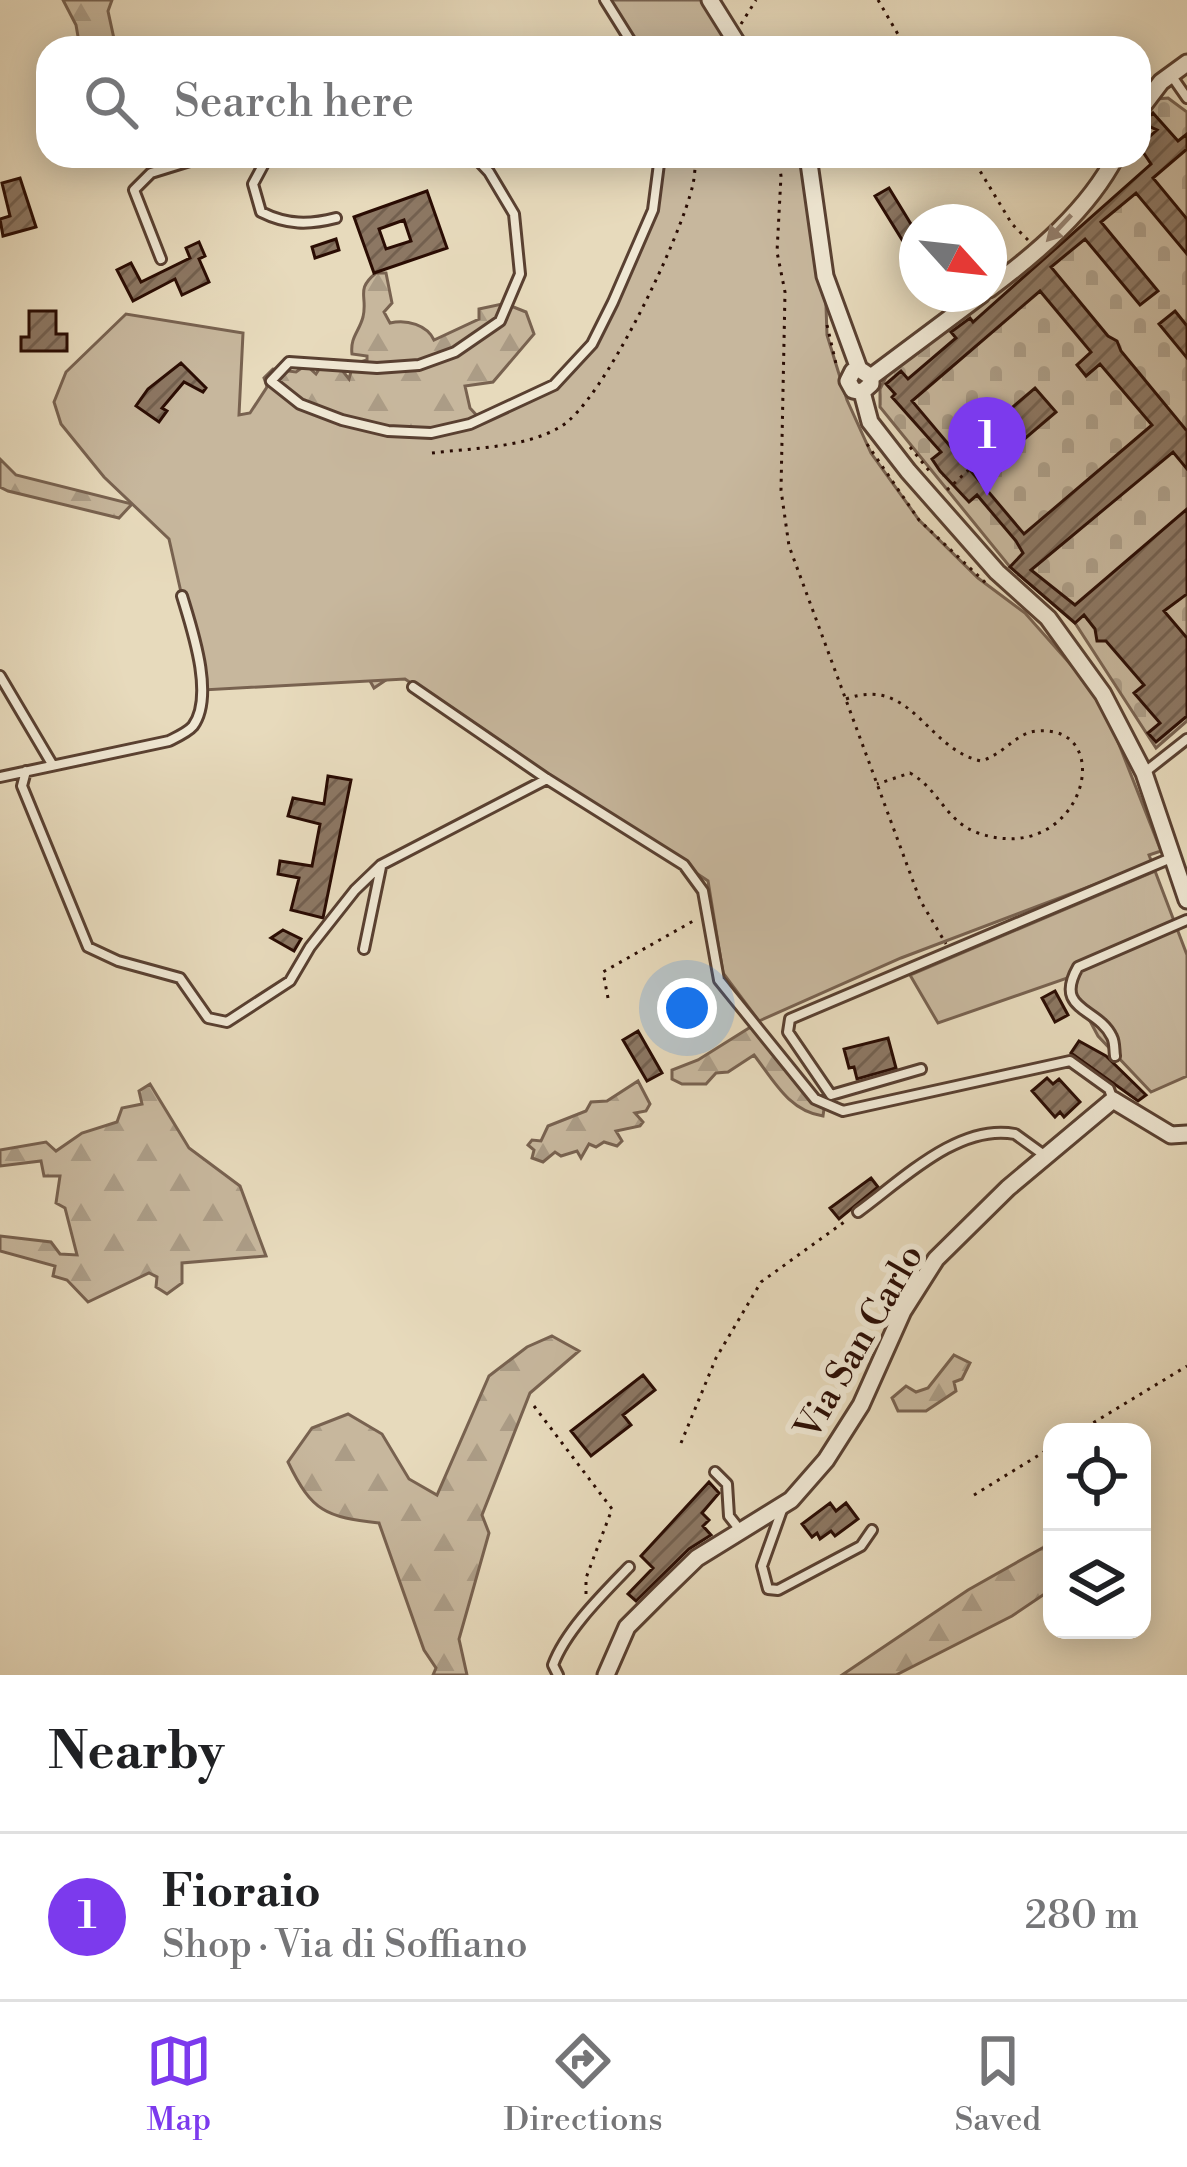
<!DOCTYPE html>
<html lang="en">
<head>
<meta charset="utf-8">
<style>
	body { margin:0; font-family:"Libre Bodoni",serif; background:#f2f2f2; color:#202124 }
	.controls { position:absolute; right:36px; bottom:36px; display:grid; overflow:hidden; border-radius:24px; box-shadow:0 6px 30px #0003 }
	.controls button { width:108px; height:108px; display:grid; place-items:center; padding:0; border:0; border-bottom:3px solid #e0e0e0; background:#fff; color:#202124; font:60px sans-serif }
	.compass { position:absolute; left:899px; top:204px; width:108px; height:108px; border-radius:50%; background:#fff; box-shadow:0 6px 30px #0003; rotate:117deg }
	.you { position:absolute; left:687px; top:1008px; width:42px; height:42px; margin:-30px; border:9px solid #fff; border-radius:50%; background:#1a73e8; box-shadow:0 0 0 18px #1a73e833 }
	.badge { display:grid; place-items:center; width:78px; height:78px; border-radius:50%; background:#7c3aed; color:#fff; font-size:39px; font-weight:700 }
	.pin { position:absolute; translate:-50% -99px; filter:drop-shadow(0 3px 6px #0008) }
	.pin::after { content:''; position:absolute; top:63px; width:42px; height:36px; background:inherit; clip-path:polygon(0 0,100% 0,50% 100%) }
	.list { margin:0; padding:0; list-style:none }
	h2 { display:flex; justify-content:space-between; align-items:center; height:156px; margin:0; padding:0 48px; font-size:51px }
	h2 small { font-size:39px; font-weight:400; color:#757577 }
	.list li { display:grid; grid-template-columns:78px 1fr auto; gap:36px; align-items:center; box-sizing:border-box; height:168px; padding:0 48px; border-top:3px solid #e0e0e0 }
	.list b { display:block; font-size:45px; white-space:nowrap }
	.list p { margin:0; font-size:39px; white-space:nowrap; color:#757577 }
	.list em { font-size:39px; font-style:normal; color:#757577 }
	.icon { flex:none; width:66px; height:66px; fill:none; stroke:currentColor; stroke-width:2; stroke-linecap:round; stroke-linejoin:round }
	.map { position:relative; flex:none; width:1187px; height:1675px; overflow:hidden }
	.search { position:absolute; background:#fff; box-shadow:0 6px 30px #0003; left:36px; right:36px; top:36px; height:132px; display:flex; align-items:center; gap:30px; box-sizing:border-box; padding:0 42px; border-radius:36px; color:#757577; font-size:45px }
	.sheet { height:324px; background:#fff }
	nav { display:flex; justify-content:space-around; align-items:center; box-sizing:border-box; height:168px; border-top:3px solid #e0e0e0; background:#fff; font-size:33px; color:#757577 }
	nav a { display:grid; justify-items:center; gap:6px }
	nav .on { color:#7c3aed }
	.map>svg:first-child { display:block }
	.forest { fill:url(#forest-firs); stroke:#786250; stroke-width:3 }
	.cemetery { fill:url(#cemetery-stones); stroke:#786250; stroke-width:3 }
	.green { fill:#c7b79d; stroke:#786250; stroke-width:3 }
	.building { fill:url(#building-hatch); stroke:#2a0c03; stroke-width:3; fill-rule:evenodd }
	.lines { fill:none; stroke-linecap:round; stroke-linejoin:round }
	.service-casing { stroke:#594031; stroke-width:14 }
	.minor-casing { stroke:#594031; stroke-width:21 }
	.path { stroke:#2a0c03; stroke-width:3; stroke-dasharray:3 6; stroke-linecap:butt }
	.service { stroke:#efe7d3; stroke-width:8 }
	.minor { stroke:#efe7d3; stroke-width:15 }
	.oneway { fill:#968475 }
	.labels { text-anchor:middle; stroke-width:12; stroke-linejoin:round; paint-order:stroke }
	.street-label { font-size:36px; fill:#2a0c03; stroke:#efe7d3 }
</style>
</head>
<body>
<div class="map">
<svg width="1187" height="1675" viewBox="0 0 1187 1675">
	<defs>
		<pattern id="forest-firs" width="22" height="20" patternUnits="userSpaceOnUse" patternTransform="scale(3)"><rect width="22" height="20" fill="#c7b79d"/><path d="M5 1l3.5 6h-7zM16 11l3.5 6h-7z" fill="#ab9c86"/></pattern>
		<pattern id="cemetery-stones" width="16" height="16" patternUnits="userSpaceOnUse" patternTransform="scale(3)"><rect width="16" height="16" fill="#c7b79d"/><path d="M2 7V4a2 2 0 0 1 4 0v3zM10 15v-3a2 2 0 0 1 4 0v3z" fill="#ab9c86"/></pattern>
		<pattern id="building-hatch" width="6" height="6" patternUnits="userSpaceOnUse" patternTransform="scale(3)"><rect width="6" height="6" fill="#8c7763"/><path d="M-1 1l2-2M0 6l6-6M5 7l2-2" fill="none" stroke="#73604f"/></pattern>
	</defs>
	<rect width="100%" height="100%" fill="#e7dabc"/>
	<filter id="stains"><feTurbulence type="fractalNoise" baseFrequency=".00167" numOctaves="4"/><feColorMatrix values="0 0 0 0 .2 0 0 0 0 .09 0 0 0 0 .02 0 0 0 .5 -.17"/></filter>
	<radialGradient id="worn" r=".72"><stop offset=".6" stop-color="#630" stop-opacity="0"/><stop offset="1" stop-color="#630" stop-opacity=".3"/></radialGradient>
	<path class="forest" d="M63 0H112L108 11 116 48H80L76 25Z
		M376 273H386L392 303 384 312 390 323C407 319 427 325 434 340L479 319V309L502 304V312L511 306 526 312 534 334 493 382 465 386 470 408 492 432 411 663 374 688 365 672 264 378 273 369 296 372 306 365 316 374 325 360H334L349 379 353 364 367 360V356L352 354C350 337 359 332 363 317 368 296 355 290 376 273Z
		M0 459 16 475 132 504 119 518 8 491 0 487Z
		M749 1028H759L769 1040 765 1045C774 1054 787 1059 796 1069 809 1082 809 1094 824 1109L823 1116C789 1111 774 1081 754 1055L728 1072 716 1073 706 1084H682L672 1079V1070L698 1060Z
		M638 1081 650 1104 646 1111 635 1113 643 1122 640 1126 616 1131 622 1141 617 1146 604 1142 596 1147 589 1144 581 1158 577 1151 561 1156 555 1152 543 1162 532 1158 534 1150 528 1145 532 1140 541 1141 548 1126 586 1111 591 1102 607 1101Z
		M150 1084 189 1148 240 1186 266 1256 182 1263V1283L167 1294 156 1287 157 1277 149 1273 88 1302 67 1280 53 1276 55 1266 0 1251V1236L51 1242 60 1254 77 1255 65 1208 56 1203 60 1176H44L41 1161 0 1166V1150L46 1142 56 1151 82 1133 117 1122 122 1108 142 1104 139 1091Z
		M552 1336 579 1351 530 1393 482 1515 489 1533 459 1639 467 1675H433L436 1668 424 1650 379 1523C326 1517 312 1512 288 1462L312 1428 348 1414 382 1434 409 1479 437 1495 489 1376 527 1347Z
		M954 1355 970 1363 962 1379 954 1382 956 1391 926 1411H898L892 1398 906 1386 916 1392 928 1388Z
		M1052 1521V1589L1012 1616 896 1675H842L968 1590 1044 1547Z"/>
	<path class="cemetery" d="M1168 98 1187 112V721L1156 748 1075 623 1010 567 880 407V389L889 371 987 294 1123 156H1139V126L1156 99Z"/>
	<path class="green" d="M605 0H710L740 48H635Z
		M660 156H808L825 276 827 335 847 400 871 453 919 520 978 578 1025 613 1088 684 1111 724 1161 851 1149 855 1152 863 901 958 759 1021 723 973 708 881 405 679 203 690 169 539 104 477 61 424 54 402 66 372 126 314 243 333 239 415 250 413 271 381 300 404 388 431 431 433 470 424 554 385 592 344 653 210Z
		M1155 871 1187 955V1076L1151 1092 1098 1036 1067 978 938 1023 910 975Z"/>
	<path class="building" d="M1153 113 1178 141 1187 134V149L1153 178 1187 219V254L1136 193 1101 222 1158 291 1140 305 1085 239 1051 267 1108 336 1117 341 1121 351 1187 431V469L1173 452 1031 570 1075 605 1187 509V594L1164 611 1187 638V716L1156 742 1148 733 1160 723 1134 693 1144 685 1106 641H1097L1095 629 1084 615 1075 623 1010 567 1023 553 1016 541 977 495 969 502 940 471 932 459 941 452 892 397 895 394 886 384 901 371 908 379 956 338 951 332 970 318 973 322 1151 164 1139 146 1157 130 1142 123ZM1040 291 1091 352 1077 365 1086 376 1100 364 1152 425 1024 534 912 401Z
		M20 178 36 227 3 236 0 219 10 216 2 183Z
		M889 188 917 234V264L875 196Z
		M427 191 447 248 374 273 354 217ZM404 220 411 241 386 249 379 229Z
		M336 239 339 250 315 258 312 247Z
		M199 242 205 256 199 259 209 282 182 295 175 279 133 301 117 270 131 263 141 282 190 258 186 248Z
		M29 311H56V334H67V351H21V337H29Z
		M1175 311 1187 326V358L1159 324Z
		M181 363 206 388 203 392 184 382 162 408 167 411 159 422 136 406 148 389Z
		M1035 388 1056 412 1021 442 1015 435 1010 440 1001 429 1006 424 1000 418Z
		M328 776 351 780 323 918 291 910 299 878 278 874 280 861 312 866 320 824 288 816 293 798 324 804Z
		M283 930 301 939 294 951 271 938Z
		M1055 991 1068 1015 1055 1022 1042 998Z
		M638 1031 662 1073 647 1081 623 1040Z
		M888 1038 896 1068 857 1079 854 1067 849 1068 844 1049Z
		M1079 1041 1106 1056 1146 1095 1138 1101 1071 1053Z
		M1047 1078 1053 1084 1059 1079 1080 1102 1064 1117 1060 1112 1055 1117 1032 1091Z
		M871 1178 878 1187 839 1219 830 1208Z
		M643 1375 655 1390 623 1415 631 1425 591 1456 571 1431Z
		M709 1482 719 1493 702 1513 709 1520 703 1526 711 1535 689 1549 636 1601 628 1594 653 1568 641 1556Z
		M830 1503 836 1511 846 1503 858 1519 835 1536 831 1531 820 1539 817 1533 812 1537 802 1524Z"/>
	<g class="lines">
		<g class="service-casing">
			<path id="service" d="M605 0 635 48
				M1171 75 1187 98
				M268 156 253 184 261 212C287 225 309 225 336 218
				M474 156 489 172 514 214 520 274 500 321 455 352 419 365 377 368 289 362 271 381 300 404 342 420 388 431 431 433 470 424 554 385 592 344 613 302 653 210 660 156
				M161 259 134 190 151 173 206 156
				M0 676 52 764
				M413 687 547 779 684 865 703 891 719 980 815 1099 843 1111 1070 1061 1109 1089 1113 1100
				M26 771 22 786 88 947 118 961 180 978 208 1018 227 1022 290 981 310 947 355 890 381 865 547 779
				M1145 772 1187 739
				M0 777 169 741C177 737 188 732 193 726 215 696 192 629 182 596
				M364 949 381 867
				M1115 1056C1114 1050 1115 1043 1112 1037 1098 1007 1053 1011 1078 967L1187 920
				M921 1069 831 1095 788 1032 790 1019 1171 858
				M858 1212C901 1181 958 1123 1015 1134L1044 1155
				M715 1472 727 1484 729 1516 740 1530
				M782 1510 762 1566 768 1589 778 1590 861 1546 872 1530
				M558 1675 553 1665C566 1630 603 1594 629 1567"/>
		</g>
		<g class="minor-casing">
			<path id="minor" d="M710 0 740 48
				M1139 111 1161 82 1187 63
				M808 156 825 276 859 369 871 377V384L862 392 870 422 908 471 997 572 1048 618 1103 694 1144 773 1187 900
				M989 289C1037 253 1088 210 1116 156
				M859 369 853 371 848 381 853 390 862 392
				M871 377 982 294
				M606 1675 627 1627 660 1594 697 1558 791 1500 826 1460 861 1405 903 1311 936 1259 1008 1188 1113 1100 1171 1135 1187 1134"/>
		</g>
		<path class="path" d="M878 0 906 48
			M741 24 756 0
			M778 156 781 176 777 252 785 292 781 490 789 546 920 900 946 944
			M971 156 1012 224 1029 241
			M827 325 837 368
			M867 444 919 520 989 586
			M910 447 930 472
			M432 453C472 448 525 448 560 427 603 403 682 235 693 184 695 175 695 165 696 156
			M947 490 975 464
			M846 699C912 675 926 749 981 761 1003 755 1017 732 1037 731 1120 724 1083 869 978 833 946 822 938 788 910 773L877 784
			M608 998 603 972 695 920
			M534 1406 612 1509 586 1578V1598
			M1078 1432 1187 1366
			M681 1443 716 1358 761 1282 847 1220
			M974 1495 1052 1447"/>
		<use href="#service" class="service"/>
		<use href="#minor" class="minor"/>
	</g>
	<defs><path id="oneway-solid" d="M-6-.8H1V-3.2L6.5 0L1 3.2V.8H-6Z" transform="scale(3)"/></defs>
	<use class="oneway" href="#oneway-solid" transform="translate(1059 228) rotate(133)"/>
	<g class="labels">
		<g class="street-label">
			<text transform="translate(858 1341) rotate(-60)" y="13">Via San Carlo</text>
		</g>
	</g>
	<rect width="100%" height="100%" filter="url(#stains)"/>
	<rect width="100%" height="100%" fill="url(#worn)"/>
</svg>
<div class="controls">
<button><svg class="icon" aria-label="locate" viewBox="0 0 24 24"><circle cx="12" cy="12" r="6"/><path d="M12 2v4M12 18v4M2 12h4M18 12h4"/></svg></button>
<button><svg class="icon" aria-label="layers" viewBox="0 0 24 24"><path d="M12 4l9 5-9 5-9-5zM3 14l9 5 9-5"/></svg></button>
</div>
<svg class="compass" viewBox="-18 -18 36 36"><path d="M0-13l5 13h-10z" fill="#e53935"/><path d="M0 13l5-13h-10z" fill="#757577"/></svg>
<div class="you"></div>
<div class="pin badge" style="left:987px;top:496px">1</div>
<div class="search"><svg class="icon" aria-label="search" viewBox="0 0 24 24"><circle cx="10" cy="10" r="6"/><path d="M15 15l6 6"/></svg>Search here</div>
</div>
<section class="sheet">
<h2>Nearby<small></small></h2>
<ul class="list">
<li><span class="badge">1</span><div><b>Fioraio</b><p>Shop · Via di Soffiano</p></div><em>280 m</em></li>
</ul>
</section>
<nav>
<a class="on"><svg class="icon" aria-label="map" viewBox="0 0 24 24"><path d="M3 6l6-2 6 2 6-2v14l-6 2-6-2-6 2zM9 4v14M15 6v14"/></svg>Map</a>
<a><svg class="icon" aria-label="directions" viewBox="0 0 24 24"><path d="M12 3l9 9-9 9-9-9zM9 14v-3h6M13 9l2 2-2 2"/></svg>Directions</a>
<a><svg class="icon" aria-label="saved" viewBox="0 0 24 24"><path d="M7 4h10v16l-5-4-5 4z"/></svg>Saved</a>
</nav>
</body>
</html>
